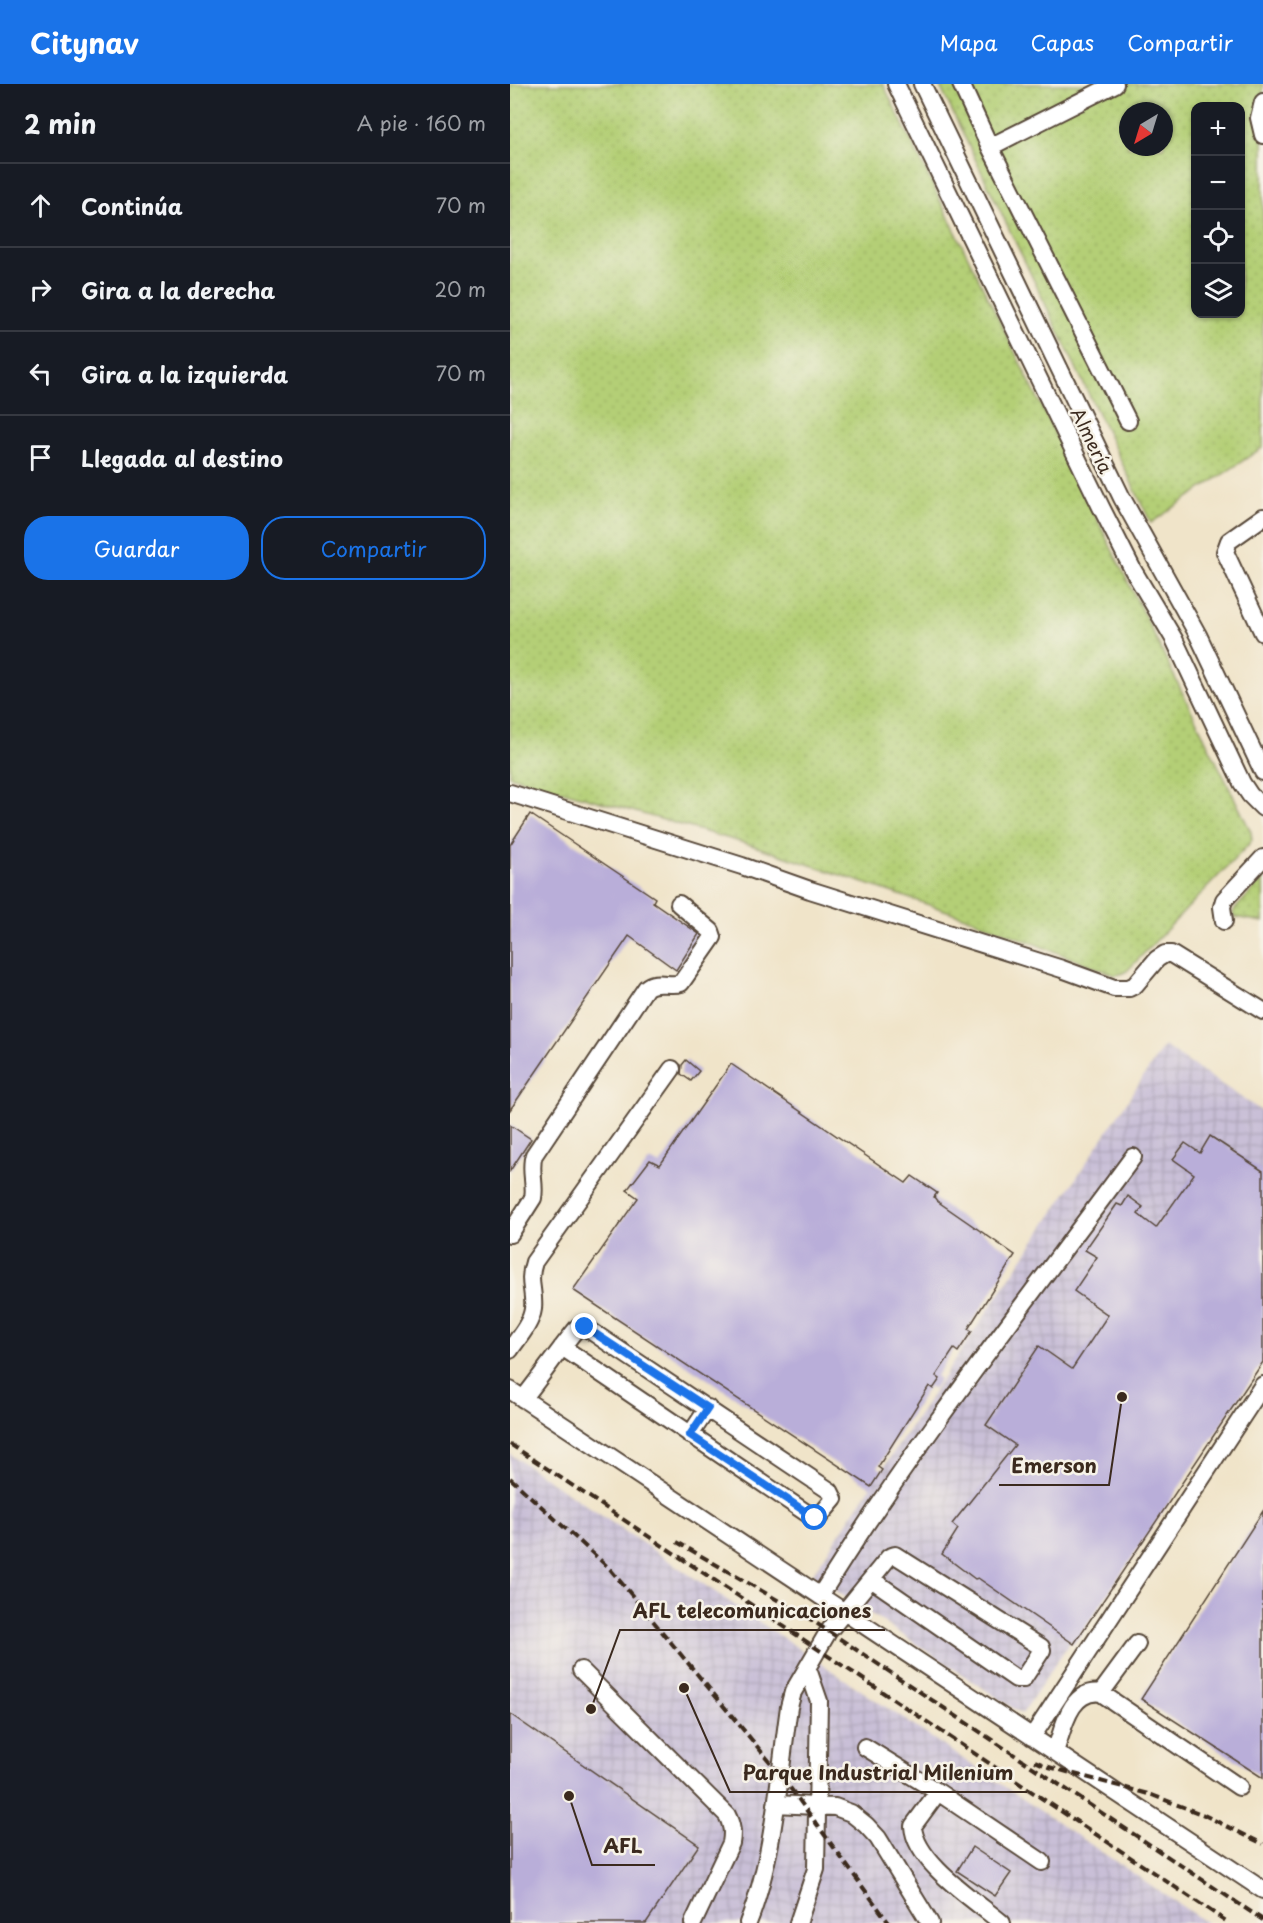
<!DOCTYPE html>
<html lang="es">
<head>
<meta charset="utf-8">
<style>
	body { margin:0; font-family:"Playpen Sans",sans-serif; background:#242831; color:#f1f3f6 }
	.controls { position:absolute; right:18px; top:18px; display:grid; overflow:hidden; border-radius:12px; box-shadow:0 2px 4px #0004 }
	.controls button { width:54px; height:54px; display:grid; place-items:center; padding:0; border:0; border-bottom:2px solid #363941; background:#171b24; color:#f1f3f6; font:30px sans-serif }
	.compass { position:absolute; left:609px; top:18px; width:54px; height:54px; border-radius:50%; background:#171b24; box-shadow:0 2px 4px #0004; rotate:218deg }
	.stop { position:absolute; width:18px; height:18px; margin:-14px; border:4px solid #1a73e8; border-radius:50%; background:#fff }
	.stop.end { background:#1a73e8; border-color:#fff; box-shadow:0 2px 6px #0008 }
	.list { margin:0; padding:0; list-style:none }
	h2 { display:flex; justify-content:space-between; align-items:center; height:78px; margin:0; padding:0 24px; font-size:26px }
	h2 small { font-size:20px; font-weight:400; color:#9ea1a6 }
	.list li { display:grid; grid-template-columns:39px 1fr auto; gap:18px; align-items:center; box-sizing:border-box; height:84px; padding:0 24px; border-top:2px solid #363941 }
	.list b { display:block; font-size:22px; white-space:nowrap }
	.list em { font-size:20px; font-style:normal; color:#9ea1a6 }
	.actions { display:flex; gap:12px; padding:18px 24px }
	.actions a { flex:1; padding:14px 0; border:2px solid #1a73e8; border-radius:24px; text-align:center; font-size:21px; color:#1a73e8 }
	.actions .main { background:#1a73e8; color:#fff }
	.icon { flex:none; width:33px; height:33px; fill:none; stroke:currentColor; stroke-width:2; stroke-linecap:round; stroke-linejoin:round }
	.map { position:relative; flex:none; width:753px; height:1839px; overflow:hidden }
	header { display:flex; align-items:center; gap:36px; box-sizing:border-box; height:84px; padding:0 30px; background:#1a73e8; color:#fff }
	header strong { font-size:28px }
	nav { display:flex; gap:33px; margin-inline-start:auto; font-size:21px }
	main { display:flex }
	aside { flex:1; background:#171b24 }
	.map>svg:first-child { display:block }
	.industrial { fill:url(#industrial-grid) }
	.green { fill:url(#green-dots); stroke:#787c4a; stroke-width:1.5; fill-rule:evenodd }
	.building { fill:#b9aed9 }
	.lines { fill:none; stroke-linecap:round; stroke-linejoin:round }
	.minor-casing { stroke:#564638; stroke-width:20 }
	.minor { stroke:#fff; stroke-width:16 }
	.rail { stroke:#3b2a1e; stroke-width:4; stroke-dasharray:9 4.5; stroke-linecap:butt }
	.route { stroke:#1a73e8; stroke-width:8 }
	.labels { text-anchor:middle; stroke-width:5; stroke-linejoin:round; paint-order:stroke }
	.street-label { font-size:18px; fill:#3b2a1e; stroke:#f7f3e8 }
	.leader { fill:none; stroke:#3b2a1e; stroke-width:2 }
	.callout-dot { fill:#3b2a1e; stroke:#f7f3e8; stroke-width:2 }
	.callout-label { font-size:20px; text-anchor:middle; font-weight:bold; fill:#3b2a1e; stroke:#f7f3e8; stroke-width:5; stroke-linejoin:round; paint-order:stroke }
</style>
</head>
<body>
<header>
<strong>Citynav</strong>
<nav><a>Mapa</a><a>Capas</a><a>Compartir</a></nav>
</header>
<main>
<aside>
<h2>2 min<small>A pie · 160 m</small></h2>
<ul class="list">
<li><svg class="icon" aria-label="ahead" viewBox="0 0 24 24"><path d="M12 20V5M6 11l6-6 6 6"/></svg><div><b>Continúa</b></div><em>70 m</em></li>
<li><svg class="icon" aria-label="right" viewBox="0 0 24 24"><path d="M7 20v-9h11M14 6l5 5-5 5"/></svg><div><b>Gira a la derecha</b></div><em>20 m</em></li>
<li><svg class="icon" aria-label="left" viewBox="0 0 24 24"><path d="M17 20v-9H6M10 6l-5 5 5 5"/></svg><div><b>Gira a la izquierda</b></div><em>70 m</em></li>
<li><svg class="icon" aria-label="arrive" viewBox="0 0 24 24"><path d="M6 21V4h12l-3 4 3 4H6"/></svg><div><b>Llegada al destino</b></div></li>
</ul>
<div class="actions"><a class="main">Guardar</a><a>Compartir</a></div>
</aside>
<div class="map">
<svg width="753" height="1839" viewBox="0 0 753 1839">
	<defs>
		<pattern id="industrial-grid" width="8" height="8" patternUnits="userSpaceOnUse" patternTransform="scale(1.5)"><rect width="8" height="8" fill="#c9bfd7"/><path d="M0 4h8M4 0v8" fill="none" stroke="#aea4b8"/></pattern>
		<pattern id="green-dots" width="8" height="8" patternUnits="userSpaceOnUse" patternTransform="scale(1.5)"><rect width="8" height="8" fill="#b4cf76"/><path d="M2 2h.1M6 6h.1" fill="none" stroke="#9cb266" stroke-width="1.8" stroke-linecap="round"/></pattern>
	</defs>
	<rect width="100%" height="100%" fill="#f7f3e8"/>
	<filter id="ink" filterUnits="userSpaceOnUse"><feTurbulence type="fractalNoise" baseFrequency=".0167" numOctaves="2"/><feDisplacementMap in="SourceGraphic" scale="12" xChannelSelector="R" yChannelSelector="G"/><feConvolveMatrix kernelMatrix="1 2 1 2 8 2 1 2 1" color-interpolation-filters="sRGB"/></filter>
	<filter id="wash" filterUnits="userSpaceOnUse"><feTurbulence type="fractalNoise" baseFrequency=".008" numOctaves="4" result="noise"/><feDisplacementMap in="SourceGraphic" scale="24" xChannelSelector="R" yChannelSelector="G"/><feGaussianBlur stdDeviation="1.35" result="paint"/><feColorMatrix in="noise" values="0 0 0 0 0 0 0 0 0 0 0 0 0 0 0 0 0 1.4 0 .05"/><feComposite in="paint" operator="in"/></filter>
	<g filter="url(#wash)">
		<rect width="100%" height="100%" fill="#f0e4c9"/>
		<path class="industrial" d="M654 962 753 1028V1268L512 1630 302 1491Z
			M0 1370 697 1839H0Z"/>
		<path class="green" d="M0 0H373L741 748 742 756 738 761 617 887 611 890 605 891 458 834 241 761 0 692Z
			M429 0H753V363L641 439ZM686 22H730V230H686ZM618 27H654V63H618Z
			M753 795V838L725 833 723 830 724 826Z"/>
		<g id="blocks">
			<path class="building" d="M20 730 145 814 143 818 189 850 166 886 119 852 0 1026V761Z
				M176 976 189 987 181 997 171 990 172 981Z
				M221 980 396 1099 402 1092 427 1109 424 1113 427 1117 505 1171 458 1245 462 1247 448 1268 444 1265 426 1292 430 1295 423 1305 419 1302 368 1383 372 1386 361 1403 63 1206 128 1114 117 1106 140 1076 150 1081Z
				M0 1041 21 1055 0 1087Z
				M700 1052 753 1087V1278L564 1560 468 1494 465 1495 432 1470 448 1445 442 1440 505 1361 476 1341 529 1262 562 1285 598 1231 564 1207 587 1173 575 1166 607 1120 612 1122 618 1112 633 1123 628 1130 646 1144 684 1090 663 1075 675 1059 690 1069Z
				M753 1427V1694L631 1615Z
				M0 1630 189 1761 136 1839H0Z
				M462 1763 501 1789 485 1812 447 1787Z"/>
		</g>
	</g>
	<g filter="url(#ink)">
		<use href="#blocks" fill-opacity="0" stroke="#564638" stroke-width="1.5"/>
		<g class="lines">
			<g class="minor-casing">
				<path id="minor" d="M386 0 591 423 623 486 664 555 732 699 740 711 753 724
					M412 0 612 414 688 551 753 688
					M451 0 480 63 618 337
					M753 18 749 34 753 51
					M480 63 605 0
					M753 433 719 457 715 468 753 549
					M0 709 232 782 300 806 552 885 604 904H619L625 901 647 875 655 870H661L753 927
					M714 837 712 823 714 816 753 774
					M0 1150 23 1114C26 1100 19 1085 24 1071L136 904C146 895 160 903 171 899L201 856 203 853 201 847 169 820
					M0 1266C8 1254 21 1240 23 1225 25 1206 17 1199 24 1178L162 985
					M0 1306 753 1806
					M13 1315C32 1291 49 1266 68 1243H75L320 1407 324 1415 309 1433 301 1432 52 1263
					M180 1351 198 1324
					M310 1512C404 1360 516 1218 623 1073
					M71 1586 217 1731C222 1741 223 1748 221 1759L183 1839
					M591 1609 627 1560
					M522 1653 753 1301
					M355 1663 428 1708 532 1778
					M545 1668C553 1645 560 1604 591 1609L729 1703
					M428 1708 403 1742C405 1779 466 1817 492 1839
					M266 1720 325 1723 341 1729 356 1741 368 1754 420 1839
					M238 1839C264 1774 269 1692 279 1623L283 1608 318 1548 379 1473 385 1471 531 1563 532 1566 513 1595H506L361 1495
					M288 1839 306 1785 309 1617 298 1585"/>
			</g>
			<use href="#minor" class="minor"/>
			<path class="rail" d="M0 1360 719 1839
				M0 1394 100 1485 270 1690 379 1839
				M167 1458 297 1533 753 1836
				M525 1677 539 1683 642 1711 694 1731 753 1760"/>
		</g>
	</g>
	<g class="lines" filter="url(#ink)">
		<path class="route" d="M75 1243 198 1324 180 1351 305 1434"/>
	</g>
	<g class="labels">
		<g class="street-label">
			<text transform="translate(581 357) rotate(64)" y="6">Almería</text>
		</g>
	</g>
	<path class="leader" d="M612 1313L599 1401H489M81 1625L110 1546H375M174 1604L220 1708H517M59 1712L82 1781H145"/>
	<g class="callout-dot">
		<circle cx="612" cy="1313" r="6"/>
		<circle cx="81" cy="1625" r="6"/>
		<circle cx="174" cy="1604" r="6"/>
		<circle cx="59" cy="1712" r="6"/>
	</g>
	<g class="callout-label">
		<text x="544" y="1389">Emerson</text>
		<text x="242" y="1534">AFL telecomunicaciones</text>
		<text x="368" y="1696">Parque Industrial Milenium</text>
		<text x="113" y="1769">AFL</text>
	</g>
</svg>
<div class="controls">
<button>+</button>
<button>−</button>
<button><svg class="icon" aria-label="locate" viewBox="0 0 24 24"><circle cx="12" cy="12" r="6"/><path d="M12 2v4M12 18v4M2 12h4M18 12h4"/></svg></button>
<button><svg class="icon" aria-label="layers" viewBox="0 0 24 24"><path d="M12 4l9 5-9 5-9-5zM3 14l9 5 9-5"/></svg></button>
</div>
<svg class="compass" viewBox="-18 -18 36 36"><path d="M0-13l5 13h-10z" fill="#e53935"/><path d="M0 13l5-13h-10z" fill="#9ea1a6"/></svg>
<div class="stop" style="left:305px;top:1434px"></div>
<div class="stop end" style="left:75px;top:1243px"></div>
</div>
</main>
</body>
</html>
